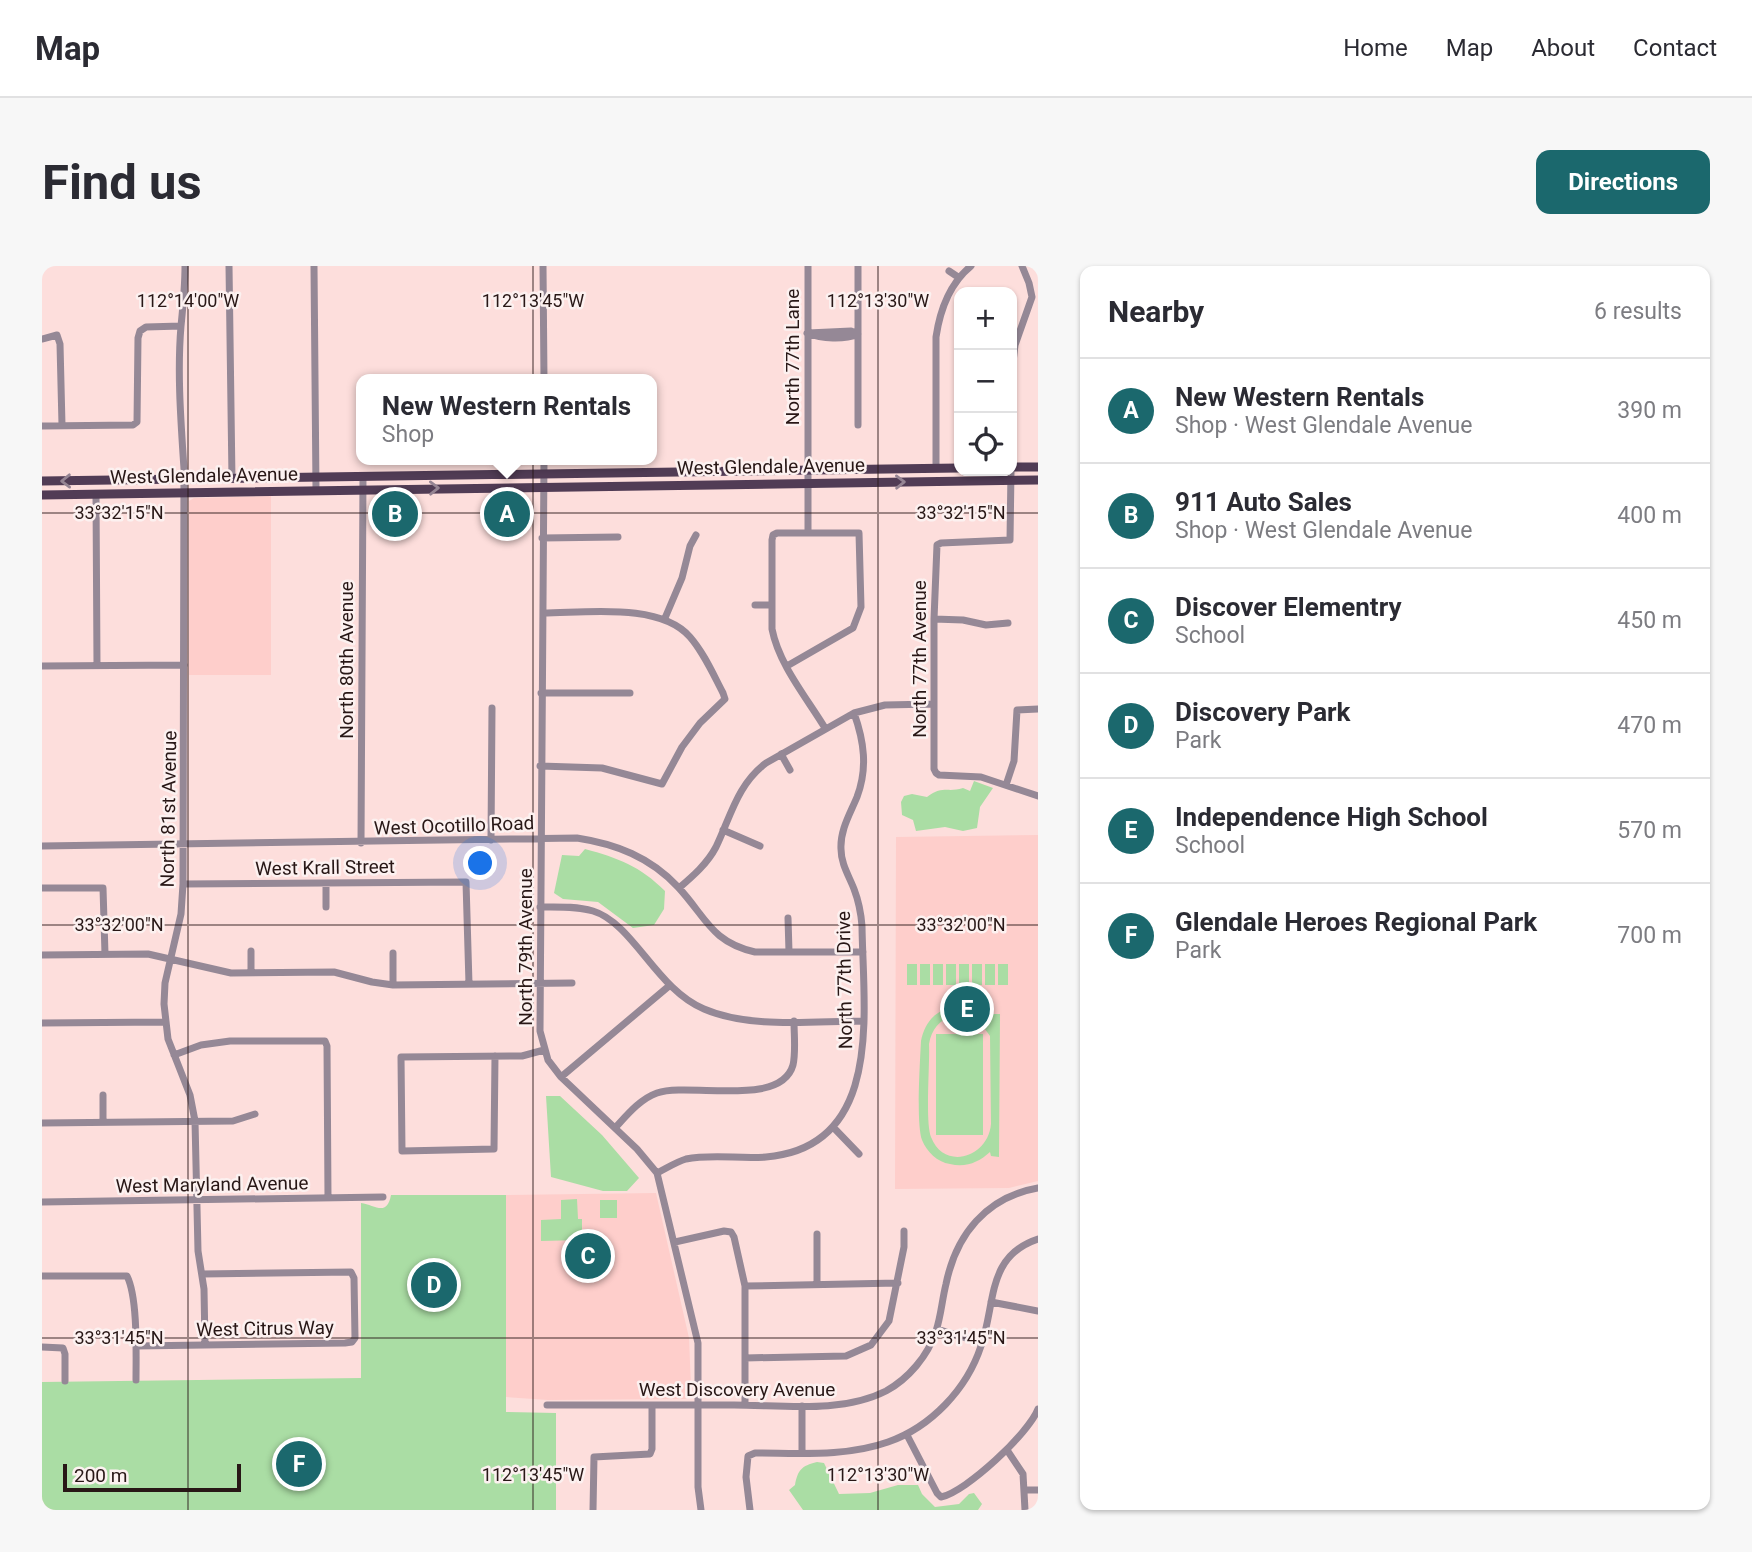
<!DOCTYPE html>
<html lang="en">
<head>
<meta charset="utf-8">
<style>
	body { margin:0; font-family:Roboto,sans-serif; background:#f7f7f7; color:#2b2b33 }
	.controls { position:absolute; right:21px; top:21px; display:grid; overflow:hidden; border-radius:14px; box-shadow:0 2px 5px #0004 }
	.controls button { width:63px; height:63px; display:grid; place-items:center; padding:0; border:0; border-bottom:2px solid #e1e1e2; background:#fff; color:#2b2b33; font:35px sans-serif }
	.scale { position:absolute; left:21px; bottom:18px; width:178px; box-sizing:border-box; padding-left:7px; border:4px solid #281716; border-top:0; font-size:19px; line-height:24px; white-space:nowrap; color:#281716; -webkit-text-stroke:5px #fcf1f0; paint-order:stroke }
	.you { position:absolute; left:439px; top:598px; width:24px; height:24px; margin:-18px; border:5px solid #fff; border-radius:50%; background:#1a73e8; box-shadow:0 0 0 10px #1a73e833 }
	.badge { display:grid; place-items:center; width:46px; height:46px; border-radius:50%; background:#1b686d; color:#fff; font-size:23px; font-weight:700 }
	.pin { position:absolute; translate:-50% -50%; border:4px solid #fff; box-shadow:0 2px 7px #0006 }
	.popup { position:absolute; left:314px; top:108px; width:301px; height:91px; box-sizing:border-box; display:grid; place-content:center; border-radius:14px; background:#fff; filter:drop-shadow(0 2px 5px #0005); font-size:23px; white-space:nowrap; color:#7c7c81 }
	.popup b { font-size:26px; color:#2b2b33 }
	.popup::after { content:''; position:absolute; left:50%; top:100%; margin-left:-14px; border:14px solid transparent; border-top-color:#fff }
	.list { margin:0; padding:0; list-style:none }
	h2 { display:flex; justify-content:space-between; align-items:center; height:91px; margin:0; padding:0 28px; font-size:30px }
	h2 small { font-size:23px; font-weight:400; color:#7c7c81 }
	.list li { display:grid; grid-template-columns:46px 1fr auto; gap:21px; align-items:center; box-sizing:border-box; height:105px; padding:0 28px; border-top:2px solid #e1e1e2 }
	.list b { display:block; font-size:26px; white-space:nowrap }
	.list p { margin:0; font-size:23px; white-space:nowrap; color:#7c7c81 }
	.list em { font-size:23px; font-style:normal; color:#7c7c81 }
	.icon { flex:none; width:38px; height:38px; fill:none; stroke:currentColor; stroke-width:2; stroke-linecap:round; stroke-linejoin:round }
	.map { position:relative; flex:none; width:996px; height:1244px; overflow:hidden; border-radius:14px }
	header { display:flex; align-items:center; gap:42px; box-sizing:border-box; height:98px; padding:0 35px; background:#fff; border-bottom:2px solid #e1e1e2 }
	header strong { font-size:33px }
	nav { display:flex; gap:38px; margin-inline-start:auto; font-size:24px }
	.intro { display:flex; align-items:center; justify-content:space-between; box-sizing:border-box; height:168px; padding:0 42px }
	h1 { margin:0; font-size:49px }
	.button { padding:18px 32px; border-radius:14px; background:#1b686d; color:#fff; font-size:24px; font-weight:700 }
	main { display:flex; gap:42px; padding:0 42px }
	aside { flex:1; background:#fff; border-radius:14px; box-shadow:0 2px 5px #0004 }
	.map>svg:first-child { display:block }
	.built { fill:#fececb }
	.green { fill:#aadda4; fill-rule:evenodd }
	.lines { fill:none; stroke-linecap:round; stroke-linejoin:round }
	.minor { stroke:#958896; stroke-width:7 }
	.major { stroke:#513c55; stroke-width:9 }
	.oneway { stroke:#958493 }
	.ticks { fill:none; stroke:#281716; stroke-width:2; stroke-opacity:0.45 }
	.labels { text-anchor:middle; stroke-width:5; stroke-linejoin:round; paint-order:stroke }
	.street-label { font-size:19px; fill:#281716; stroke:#fcf1f0 }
	.ticks-label { font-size:18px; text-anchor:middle; fill:#281716; stroke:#fcf1f0; stroke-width:5; stroke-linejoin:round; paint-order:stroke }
</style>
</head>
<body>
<header>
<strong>Map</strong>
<nav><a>Home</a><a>Map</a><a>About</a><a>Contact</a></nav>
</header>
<div class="intro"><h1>Find us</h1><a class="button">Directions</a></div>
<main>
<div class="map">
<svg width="996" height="1244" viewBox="0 0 996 1244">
	<rect width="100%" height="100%" fill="#fddedc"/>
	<path class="built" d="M229 230V409H147V235L152 232Z
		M996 569V915L967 922 853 923 854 571Z
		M614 927 647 1072 649 1122 647 1131 643 1133 506 1134 464 1131V929Z"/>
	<path class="green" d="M932 515 951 522 938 541 935 562 921 565 903 561 874 565 871 554 860 549 859 536 862 530 870 528 885 531C901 519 906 527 921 522L928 525Z
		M543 583C576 592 598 600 623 625L622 643 612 659 591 662 556 636 521 633 512 627 520 589 537 590Z
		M865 698H875V719H865Z
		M878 698H888V719H878Z
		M891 698H901V719H891Z
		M904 698H914V719H904Z
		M917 698H927V719H917Z
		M930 698H940V719H930Z
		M943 698H953V719H943Z
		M956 698H966V719H956Z
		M917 740 933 742 949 754V748H958L957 891 949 890 948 886C937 896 924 902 908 898 895 896 885 886 880 874 874 857 878 797 879 775 883 754 896 742 917 740ZM919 748 937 755 948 770 949 858C946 892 902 905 889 871 883 855 888 799 887 778 890 760 902 750 919 748Z
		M894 768H941V869H894Z
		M504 830H518L560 869 597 912 585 925H561L509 911Z
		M349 929H464V1146L514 1147V1244H0V1116L319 1112V937C333 939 345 951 349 929Z
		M535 933 536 953H540V974L499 975V954L519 953V934Z
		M558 934H575V952H558Z
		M775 1196 782 1197 797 1228 828 1227 856 1219H876L880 1228 893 1241 917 1238 927 1228 932 1227 940 1238 936 1244H761L747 1224 753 1219C756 1204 759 1200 775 1196Z"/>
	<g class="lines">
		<path class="minor" d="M143 0C143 21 141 40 139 60 135 107 139 157 142 203L141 618 139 648 123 717 122 738 126 773 148 829 153 855 156 985 162 1023 163 1079
			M187 0 190 213
			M272 0 274 224
			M501 0 502 113
			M816 0V159
			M907 5 916 11
			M765 67C780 73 802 74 816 68
			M766 67 809 65 816 68
			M0 73 15 69 18 78 20 159
			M970 105 973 79 990 31 987 17 980 0
			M0 160 91 159 95 156 96 72 98 65 104 61 139 60
			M502 194 498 765 506 794 519 811 595 883 615 907 656 1077V1221L659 1244
			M894 202V71C898 44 907 18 929 0
			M969 205 968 274 899 277 895 279 892 353V503L894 507 897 509 939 511 996 530
			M54 228 55 399
			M766 267V0
			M500 272 576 271
			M713 339H730
			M623 352 640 312 648 280 654 269
			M892 353 921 354 944 359 966 357
			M0 400 142 399
			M745 400 811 362 819 341 817 267H735L731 269 730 274V363C737 399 765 432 783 462
			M499 427H588
			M739 488 748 504
			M498 500 560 502 620 518 640 481 658 457 683 433 681 427C671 408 662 387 648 371 618 336 543 347 501 347
			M964 519 972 495 975 444 996 443
			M681 564 718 580
			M449 574 450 442
			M319 577 321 210
			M0 580 535 572C574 578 608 591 636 621 664 651 669 676 713 686H821
			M284 617V641
			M141 618 424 616 427 718
			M0 622H61L63 688
			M637 622C651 610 665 598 674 581 689 550 695 519 724 497L812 447 843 439 891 438
			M498 641C515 641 534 640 551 645 591 657 615 724 662 743 708 763 771 755 821 755
			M746 652 747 686
			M209 685V707
			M351 687V719
			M0 689 106 688 189 707 292 706 330 716 351 719 530 717
			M0 757 123 756
			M132 789 159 779 188 775H283L285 780 286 932
			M453 790 452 883 360 885 359 791 480 790 502 784
			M519 811 627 720
			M61 829V856
			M0 857 191 855 213 848
			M791 861 817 888
			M573 862C585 849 598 833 615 827 648 816 739 842 751 799 754 786 752 769 752 755
			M615 907C625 902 634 896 644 893 669 888 698 893 724 891 843 881 821 744 820 660 819 647 817 636 812 623 807 610 799 598 799 583 798 564 808 548 815 531 826 502 822 475 812 447
			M0 936 341 931
			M775 968V1018
			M633 976 682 965 689 966 692 971 703 1020V1139
			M0 1010H85C96 1032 94 1088 94 1114
			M703 1020 856 1017
			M949 1036 996 1045
			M895 1063 940 1077
			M94 1080 303 1077 310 1076 313 1072 312 1012 309 1006 160 1008
			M0 1081 21 1082 23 1088V1115
			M703 1092 804 1090 829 1079 847 1055 862 981V965
			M505 1139C567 1139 630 1139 692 1139 740 1139 799 1148 844 1125 866 1113 886 1090 894 1065 899 1050 900 1034 904 1018 914 969 944 931 996 922
			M760 1140V1187
			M865 1169 895 1227 899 1231C924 1226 987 1167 996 1143
			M965 1184 981 1208 983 1244
			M983 1224H996
			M551 1244 552 1191 608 1188 610 1183V1139
			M708 1244 704 1211 706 1190 713 1187C757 1187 804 1191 846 1176 889 1161 925 1123 939 1080 954 1038 944 990 996 973"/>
		<path class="major" d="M970 201H996
			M0 215 917 202
			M0 229 996 214"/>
	</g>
	<defs><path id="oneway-chevron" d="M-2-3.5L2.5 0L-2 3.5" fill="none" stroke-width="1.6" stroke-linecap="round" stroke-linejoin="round" transform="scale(1.75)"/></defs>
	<g class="oneway">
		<use href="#oneway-chevron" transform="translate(24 215) rotate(179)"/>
		<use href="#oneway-chevron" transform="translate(858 216) rotate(-1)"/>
		<use href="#oneway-chevron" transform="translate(392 222) rotate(-1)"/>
	</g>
	<path class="ticks" d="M146 0V1244M491 0V1244M836 0V1244M0 247H996M0 659H996M0 1072H996"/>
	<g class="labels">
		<g class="street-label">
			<text transform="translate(750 91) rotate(-90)" y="7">North 77th Lane</text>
			<text transform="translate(729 200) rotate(-1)" y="7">West Glendale Avenue</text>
			<text transform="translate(162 209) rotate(-1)" y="7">West Glendale Avenue</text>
			<text transform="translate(877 393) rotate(-90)" y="7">North 77th Avenue</text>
			<text transform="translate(304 394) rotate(-90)" y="7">North 80th Avenue</text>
			<text transform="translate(126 543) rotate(-89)" y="7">North 81st Avenue</text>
			<text transform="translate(412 559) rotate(-2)" y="7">West Ocotillo Road</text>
			<text transform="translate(283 601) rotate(-1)" y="7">West Krall Street</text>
			<text transform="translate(483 681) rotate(-90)" y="7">North 79th Avenue</text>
			<text transform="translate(802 714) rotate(-91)" y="7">North 77th Drive</text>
			<text transform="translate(170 918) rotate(-1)" y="7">West Maryland Avenue</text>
			<text transform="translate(223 1062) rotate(-1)" y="7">West Citrus Way</text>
			<text x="695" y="1130">West Discovery Avenue</text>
		</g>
	</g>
	<g class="ticks-label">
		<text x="146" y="41">112°14'00"W</text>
		<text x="491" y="41">112°13'45"W</text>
		<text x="836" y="41">112°13'30"W</text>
		<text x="77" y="253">33°32'15"N</text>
		<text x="919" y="253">33°32'15"N</text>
		<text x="77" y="665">33°32'00"N</text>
		<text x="919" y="665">33°32'00"N</text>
		<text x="77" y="1078">33°31'45"N</text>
		<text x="919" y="1078">33°31'45"N</text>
		<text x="491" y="1215">112°13'45"W</text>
		<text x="836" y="1215">112°13'30"W</text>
	</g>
</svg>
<div class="controls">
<button>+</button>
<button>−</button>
<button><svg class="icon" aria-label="locate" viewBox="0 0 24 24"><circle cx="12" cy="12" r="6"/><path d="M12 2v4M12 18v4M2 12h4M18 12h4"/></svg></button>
</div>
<div class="scale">200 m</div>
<div class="you"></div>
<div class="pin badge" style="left:465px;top:248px">A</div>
<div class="popup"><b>New Western Rentals</b>Shop</div>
<div class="pin badge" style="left:353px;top:248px">B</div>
<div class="pin badge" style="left:546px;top:990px">C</div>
<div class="pin badge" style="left:392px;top:1019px">D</div>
<div class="pin badge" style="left:925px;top:743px">E</div>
<div class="pin badge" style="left:257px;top:1198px">F</div>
</div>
<aside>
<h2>Nearby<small>6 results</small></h2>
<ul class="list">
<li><span class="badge">A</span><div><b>New Western Rentals</b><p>Shop · West Glendale Avenue</p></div><em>390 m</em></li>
<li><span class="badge">B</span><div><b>911 Auto Sales</b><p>Shop · West Glendale Avenue</p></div><em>400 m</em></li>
<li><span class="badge">C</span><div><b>Discover Elementry</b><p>School</p></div><em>450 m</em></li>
<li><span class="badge">D</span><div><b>Discovery Park</b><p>Park</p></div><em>470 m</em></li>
<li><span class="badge">E</span><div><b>Independence High School</b><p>School</p></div><em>570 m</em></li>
<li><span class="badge">F</span><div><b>Glendale Heroes Regional Park</b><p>Park</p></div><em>700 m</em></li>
</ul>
</aside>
</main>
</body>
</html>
